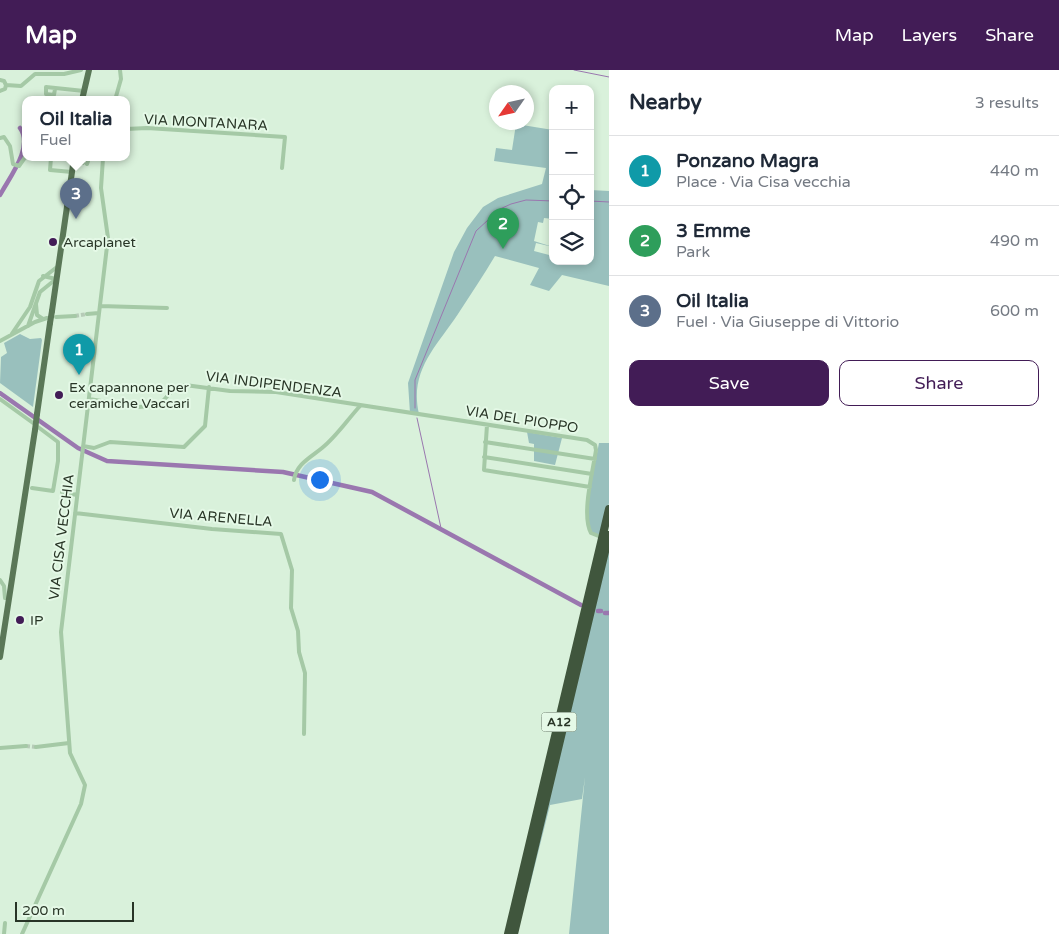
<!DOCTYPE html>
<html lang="en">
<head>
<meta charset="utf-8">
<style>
	body { margin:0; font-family:"Varela Round",sans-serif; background:#f6f6f7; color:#1f2937 }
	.controls { position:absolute; right:15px; top:15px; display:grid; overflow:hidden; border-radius:10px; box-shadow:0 2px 8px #0003 }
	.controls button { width:45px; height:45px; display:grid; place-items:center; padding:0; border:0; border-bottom:1px solid #e0e1e3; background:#fff; color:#1f2937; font:25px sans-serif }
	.compass { position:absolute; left:489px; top:15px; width:45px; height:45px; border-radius:50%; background:#fff; box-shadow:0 2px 8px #0003; rotate:236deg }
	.scale { position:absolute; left:15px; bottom:12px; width:119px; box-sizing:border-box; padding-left:5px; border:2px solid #283526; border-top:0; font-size:14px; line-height:18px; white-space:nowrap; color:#283526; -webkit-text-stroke:4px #e5f9e7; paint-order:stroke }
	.you { position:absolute; left:319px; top:409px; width:18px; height:18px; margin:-12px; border:4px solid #fff; border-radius:50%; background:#1a73e8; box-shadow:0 0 0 8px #1a73e833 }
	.badge { display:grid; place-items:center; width:32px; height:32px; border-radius:50%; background:#421c56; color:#fff; font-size:16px; font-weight:700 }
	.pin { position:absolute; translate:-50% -41px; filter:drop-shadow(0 1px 2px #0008) }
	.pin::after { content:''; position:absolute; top:26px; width:18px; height:15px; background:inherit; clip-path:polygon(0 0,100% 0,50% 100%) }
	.popup { position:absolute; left:22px; top:26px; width:108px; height:65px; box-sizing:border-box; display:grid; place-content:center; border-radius:10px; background:#fff; filter:drop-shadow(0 1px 4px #0005); font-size:16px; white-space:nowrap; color:#747a83 }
	.popup b { font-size:19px; color:#1f2937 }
	.popup::after { content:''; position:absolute; left:50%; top:100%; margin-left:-10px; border:10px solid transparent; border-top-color:#fff }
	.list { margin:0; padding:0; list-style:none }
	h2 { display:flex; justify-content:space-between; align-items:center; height:65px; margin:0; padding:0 20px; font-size:21px }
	h2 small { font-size:16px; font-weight:400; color:#747a83 }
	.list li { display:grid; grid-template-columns:32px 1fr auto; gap:15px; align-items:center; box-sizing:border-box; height:70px; padding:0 20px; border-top:1px solid #e0e1e3 }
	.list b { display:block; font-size:19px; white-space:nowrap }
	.list p { margin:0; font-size:16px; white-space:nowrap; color:#747a83 }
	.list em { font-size:16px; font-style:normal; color:#747a83 }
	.actions { display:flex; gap:10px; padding:15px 20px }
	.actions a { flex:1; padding:11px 0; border:1px solid #421c56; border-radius:10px; text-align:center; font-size:18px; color:#421c56 }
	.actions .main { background:#421c56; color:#fff }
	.icon { flex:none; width:28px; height:28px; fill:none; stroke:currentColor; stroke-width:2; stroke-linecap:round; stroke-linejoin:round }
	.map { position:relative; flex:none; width:609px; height:864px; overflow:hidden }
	header { display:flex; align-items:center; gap:30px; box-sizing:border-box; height:70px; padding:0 25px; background:#421c56; color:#fff }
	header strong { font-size:24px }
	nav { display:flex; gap:28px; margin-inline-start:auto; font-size:18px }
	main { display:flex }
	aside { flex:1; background:#fff }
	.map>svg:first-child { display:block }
	.green { fill:#99c0bd }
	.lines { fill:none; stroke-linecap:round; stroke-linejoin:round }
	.stream { stroke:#9a77af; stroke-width:1 }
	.canal { stroke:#9a77af; stroke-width:4.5 }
	.street-tunnel { stroke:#b6cbb7; stroke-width:4; stroke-dasharray:4 2; stroke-linecap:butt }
	.street { stroke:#a5c9a6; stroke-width:4 }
	.primary { stroke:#5a7757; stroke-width:6 }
	.highway { stroke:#40563d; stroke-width:8 }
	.primary-bridge { stroke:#5a7757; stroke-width:6 }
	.poi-dot { fill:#421c56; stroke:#e5f9e7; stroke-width:2 }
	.labels { text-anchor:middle; stroke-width:4; stroke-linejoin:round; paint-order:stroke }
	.shield { fill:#e5f9e7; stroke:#617060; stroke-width:1 }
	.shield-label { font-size:12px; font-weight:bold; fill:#283526 }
	.street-label { font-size:14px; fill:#283526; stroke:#e5f9e7 }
	.poi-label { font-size:14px; fill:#283526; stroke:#e5f9e7; text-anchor:start }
</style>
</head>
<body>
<header>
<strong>Map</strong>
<nav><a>Map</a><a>Layers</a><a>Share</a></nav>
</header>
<main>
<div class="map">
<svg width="609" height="864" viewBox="0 0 609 864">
	<rect width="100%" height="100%" fill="#d9f1db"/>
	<path class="green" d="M516 54 553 60V149L544 148 543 153 538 152 534 171 553 177 536 173 534 181 553 186V191H590V120L609 121V216L562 205 549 221 530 215 539 198 495 186C483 206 471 224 458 244 436 277 409 301 419 344L410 343 408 313 454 182 467 158 483 137 498 128 542 114 546 98 494 91 496 78 512 80Z
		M20 264 30 269 41 268 42 270 33 337 0 313 1 287 7 283 4 273Z
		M527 362 562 368 555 395 534 391V374L529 373Z
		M599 373H609V433L601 467 595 465 589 459 588 428Z
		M609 471V864H569L585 707 582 729 550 735 528 823 525 822Z"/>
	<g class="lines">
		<path class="stream" d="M574 0 609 7
			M590 131 609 132
			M415 338V310L476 161 500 139 511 134 526 130 553 131
			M417 348 441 458"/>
		<path class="canal" d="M0 125C9 108 34 77 20 58
			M0 323 78 378 107 391 283 402 372 422 581 535
			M598 541H601
			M605 543H609"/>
		<path class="street-tunnel" d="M75 246 87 244
			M26 676 36 677"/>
		<path class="street" d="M0 10 4 11 6 15 5 19 0 21
			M6 15 21 16 35 4H64L81 0
			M55 19 54 25 46 24V17L84 21
			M115 30 121 9 120 0
			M126 59 147 58 285 67 282 98
			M0 68 4 67 10 76 13 94 19 96 26 86
			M51 88 50 100 72 102
			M73 92 83 93
			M87 94 89 88
			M43 206 56 209
			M36 234 37 245 43 249
			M100 236 167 238
			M87 244 99 243
			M56 247 75 246
			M28 256 40 222 56 209
			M11 265 30 237 39 211 57 197
			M0 271 35 252 47 248
			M0 329 33 353
			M89 329 138 337 152 336 161 333 172 321 185 315 230 321 276 322 587 370 595 375 596 380C593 401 581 445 591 463L601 467
			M487 355 484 400 590 417
			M485 372 595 389
			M83 376 94 378 110 372 184 377 205 356 209 317
			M484 387 592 404
			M294 410C296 394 311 387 322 378 336 367 348 349 360 336
			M32 418 53 421 58 391V372L38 357
			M62 422 77 425
			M75 443 212 459 281 464 292 500 291 538 298 561 299 582 305 603 304 664
			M0 510 4 516 5 528H9
			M36 677 69 673
			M0 678 26 676
			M4 864 5 853
			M22 864 81 734 85 715 70 683 61 562 108 168 101 118 103 88"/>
		<path class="primary" d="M82 30 89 0
			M52 241 74 88
			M37 344 50 253
			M0 587 35 360"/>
		<path class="highway" d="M508 864 609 439
			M514 864 609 465"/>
		<path class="primary-bridge" d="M50 253 52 241
			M35 360 37 344"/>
	</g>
	<g class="poi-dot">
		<circle cx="53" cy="172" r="5"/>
		<circle cx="59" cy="325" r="5"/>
		<circle cx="20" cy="550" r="5"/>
	</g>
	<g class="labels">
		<rect class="shield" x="541.5" y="642.5" width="35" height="19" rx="4"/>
		<g class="shield-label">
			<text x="559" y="656">A12</text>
		</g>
		<g class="street-label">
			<text transform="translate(206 52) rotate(3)" y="5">VIA MONTANARA</text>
			<text transform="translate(274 314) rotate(7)" y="5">VIA INDIPENDENZA</text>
			<text transform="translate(522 349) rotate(9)" y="5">VIA DEL PIOPPO</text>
			<text transform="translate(221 447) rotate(5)" y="5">VIA ARENELLA</text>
			<text transform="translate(61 467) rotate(-83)" y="5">VIA CISA VECCHIA</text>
		</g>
		<g class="poi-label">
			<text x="63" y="177">Arcaplanet</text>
			<text x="69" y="322">Ex capannone per<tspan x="69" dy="16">ceramiche Vaccari</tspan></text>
			<text x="30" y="555">IP</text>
		</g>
	</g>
</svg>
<div class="controls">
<button>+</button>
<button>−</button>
<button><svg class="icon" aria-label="locate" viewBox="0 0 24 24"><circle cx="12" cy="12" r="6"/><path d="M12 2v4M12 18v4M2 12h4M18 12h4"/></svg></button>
<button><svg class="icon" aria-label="layers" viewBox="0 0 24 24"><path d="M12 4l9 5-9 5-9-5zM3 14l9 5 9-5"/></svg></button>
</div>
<svg class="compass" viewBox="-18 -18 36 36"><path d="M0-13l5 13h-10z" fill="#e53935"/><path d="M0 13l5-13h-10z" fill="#747a83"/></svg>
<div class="scale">200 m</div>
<div class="you"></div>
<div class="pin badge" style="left:79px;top:305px;background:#0f9aa8">1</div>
<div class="pin badge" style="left:503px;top:179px;background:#2e9e5b">2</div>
<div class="pin badge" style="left:76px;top:149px;background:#5c6f8a">3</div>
<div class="popup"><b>Oil Italia</b>Fuel</div>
</div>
<aside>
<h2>Nearby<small>3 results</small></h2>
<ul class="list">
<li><span class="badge" style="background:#0f9aa8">1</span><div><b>Ponzano Magra</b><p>Place · Via Cisa vecchia</p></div><em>440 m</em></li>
<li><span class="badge" style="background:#2e9e5b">2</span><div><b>3 Emme</b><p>Park</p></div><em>490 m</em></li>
<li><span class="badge" style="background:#5c6f8a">3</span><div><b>Oil Italia</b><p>Fuel · Via Giuseppe di Vittorio</p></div><em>600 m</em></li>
</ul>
<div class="actions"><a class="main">Save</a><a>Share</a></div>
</aside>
</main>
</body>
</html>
